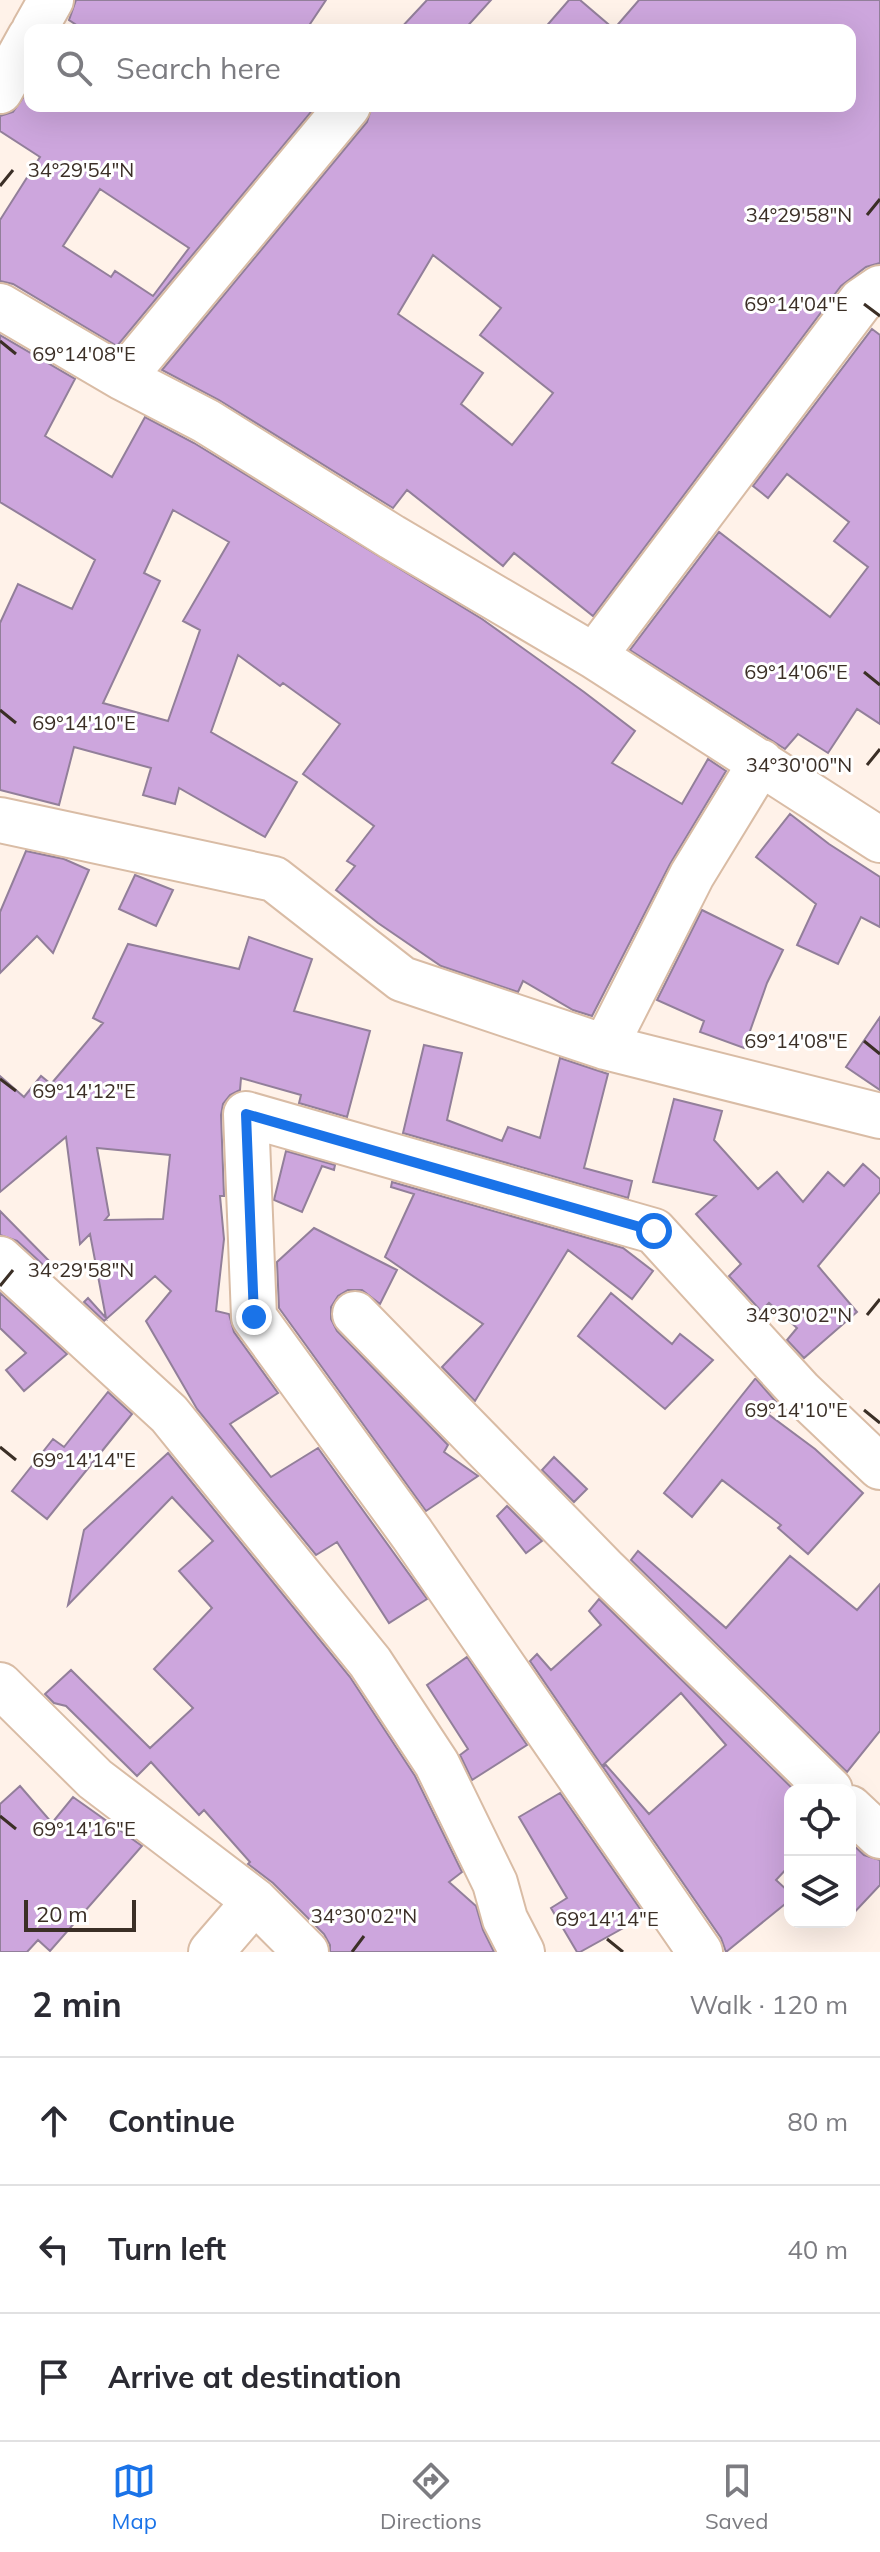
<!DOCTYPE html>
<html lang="en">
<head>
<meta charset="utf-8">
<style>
	body { margin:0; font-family:Mulish,sans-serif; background:#f2f2f3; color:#2b2b33 }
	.controls { position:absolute; right:24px; bottom:24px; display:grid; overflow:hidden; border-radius:16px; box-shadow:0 8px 32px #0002 }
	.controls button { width:72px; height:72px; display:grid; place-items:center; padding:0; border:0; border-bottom:2px solid #e1e1e2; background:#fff; color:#2b2b33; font:40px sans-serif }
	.scale { position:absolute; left:24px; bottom:20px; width:112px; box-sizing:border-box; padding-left:8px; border:4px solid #3b2f26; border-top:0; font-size:22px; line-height:28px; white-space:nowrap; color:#3b2f26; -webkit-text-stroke:6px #fff; paint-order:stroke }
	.stop { position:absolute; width:24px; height:24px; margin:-18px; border:6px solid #1a73e8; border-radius:50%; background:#fff }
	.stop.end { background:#1a73e8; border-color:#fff; box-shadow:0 2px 8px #0008 }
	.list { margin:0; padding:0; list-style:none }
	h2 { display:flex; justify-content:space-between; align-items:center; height:104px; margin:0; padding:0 32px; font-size:34px }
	h2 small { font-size:26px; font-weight:400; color:#7c7c81 }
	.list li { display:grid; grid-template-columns:52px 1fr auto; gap:24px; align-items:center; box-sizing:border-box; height:128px; padding:0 32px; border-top:2px solid #e1e1e2 }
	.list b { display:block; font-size:30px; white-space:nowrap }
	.list em { font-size:26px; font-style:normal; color:#7c7c81 }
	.icon { flex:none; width:44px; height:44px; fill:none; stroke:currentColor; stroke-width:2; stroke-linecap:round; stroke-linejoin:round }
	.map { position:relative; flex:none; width:880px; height:1952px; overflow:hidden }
	.search { position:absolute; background:#fff; box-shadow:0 8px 32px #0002; left:24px; right:24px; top:24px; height:88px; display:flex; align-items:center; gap:20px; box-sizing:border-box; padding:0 28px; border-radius:16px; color:#7c7c81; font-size:30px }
	.sheet { height:488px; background:#fff }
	nav { display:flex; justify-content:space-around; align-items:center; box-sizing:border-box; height:112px; border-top:2px solid #e1e1e2; background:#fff; font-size:22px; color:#7c7c81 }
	nav a { display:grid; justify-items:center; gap:4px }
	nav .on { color:#1a73e8 }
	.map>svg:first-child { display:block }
	.building { fill:#cda6dd; stroke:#927f9a; stroke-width:2; fill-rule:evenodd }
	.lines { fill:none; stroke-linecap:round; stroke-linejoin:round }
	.minor-casing { stroke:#d9bca5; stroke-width:48 }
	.minor { stroke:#fff; stroke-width:44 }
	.route { stroke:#1a73e8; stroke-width:10 }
	.ticks { fill:none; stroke:#3b2f26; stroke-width:3 }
	.ticks-label { font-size:20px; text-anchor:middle; fill:#3b2f26; stroke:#fff; stroke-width:6; stroke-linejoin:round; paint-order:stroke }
</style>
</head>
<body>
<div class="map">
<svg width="880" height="1952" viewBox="0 0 880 1952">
	<rect width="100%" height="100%" fill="#fff2e9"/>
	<path class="building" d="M76 0H326L306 30H84L69 20Z
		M427 0H491L464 30H399Z
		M569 0H580L614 29 639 0H880V263L866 267 841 286 593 616 514 553 503 566 407 490 393 508 219 400 162 370 367 122 372 106H850V30H543ZM433 255 501 308 480 335 553 393 512 445 461 404 483 373 398 314Z
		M30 88V106H316L117 346 13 284 0 281V220L40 157 0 131V116L13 112ZM100 189 189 248 153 296 115 271 111 277 63 246Z
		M872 329 880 335V724L857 709 828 753 798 734 785 749 630 650 719 532 830 617 868 567 834 541 849 522 787 474 768 498 753 486Z
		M0 335 75 379 45 436 112 477 145 417 194 443 482 619 584 692 635 731 612 763 682 804 708 759 726 771 670 864 592 1016 573 1010 523 981 518 992 441 966 378 923 336 890 355 866 347 861 374 826 303 774 340 724 283 683 280 686 238 655 211 732 297 782 265 837 179 788 175 804 143 795 151 768 74 747 59 805 0 790V623L18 584 72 609 95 560 0 502ZM173 510 229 542 183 621 200 630 168 721 103 703 160 581 144 573Z
		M790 814 829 844 880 877V927L861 917 838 964 797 945 816 904 756 857Z
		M26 851 64 859 89 870 53 953 37 936 0 973V912Z
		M135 875 173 890 156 926 119 909Z
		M702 910 783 950 767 983 744 1048 700 1032 704 1021 657 1000Z
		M249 937 312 959 294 1011 370 1031 347 1117 299 1103 301 1095 241 1078 240 1090 230 1095 223 1104 221 1115 224 1196H220L224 1239 216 1311 229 1314 234 1332 278 1393 230 1424 271 1477 318 1448 427 1599 389 1623 337 1542 316 1555 197 1409 146 1321 171 1291 155 1276 104 1321 84 1302 88 1298 106 1318 90 1234 80 1244 66 1137 0 1192V1076L24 1097 41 1076 51 1084 103 1023 93 1018 128 944 239 969ZM97 1148 170 1155 163 1219 105 1220 109 1215Z
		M880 1017V1090L846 1067Z
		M424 1045 462 1053 447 1120 502 1141 508 1127 540 1138 560 1058 608 1074 584 1168 632 1181 628 1198 403 1133Z
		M674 1099 722 1111 714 1140 758 1189 777 1172 803 1202 828 1172 844 1186 863 1164 880 1179V1192L818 1266 857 1312 804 1358 787 1340 797 1328 769 1303 761 1311 729 1276 741 1264 696 1214 716 1196 653 1182Z
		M286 1151 335 1165 334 1170 322 1166 302 1212 274 1200Z
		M392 1182 623 1248 653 1271 632 1299 568 1250 475 1401 442 1367 483 1324 385 1257 414 1194 391 1187Z
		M0 1211 56 1268 51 1272 17 1241 0 1235Z
		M314 1228 397 1270 380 1304 362 1290H348L338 1296 331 1307V1319L337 1331 448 1445 444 1452 478 1476 426 1511 279 1308 277 1262Z
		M0 1293 67 1354 24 1391 6 1370 26 1353 0 1328Z
		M611 1293 672 1344 680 1334 713 1360 665 1409 578 1336Z
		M755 1379H756L777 1403 768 1414 815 1449 863 1493 808 1554 778 1528 781 1525 722 1480 692 1517 664 1493Z
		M108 1392 132 1414 47 1519 12 1491 53 1439 64 1447Z
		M168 1453 350 1677 415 1776 462 1872 449 1882 476 1906 483 1930 494 1952H330V1945L324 1934 273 1883 248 1864 250 1862 204 1810 199 1815 151 1762 137 1776 66 1706 54 1703 45 1694 71 1670 150 1748 193 1708 154 1669 212 1608 179 1571 213 1541 172 1497 68 1605 84 1530Z
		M554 1457 587 1489 574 1502 542 1470Z
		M507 1506 542 1541 526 1553 497 1516Z
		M638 1551 726 1628 790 1556 857 1610 880 1584V1731L847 1772 631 1560Z
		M599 1599 794 1790H790V1865L776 1880 790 1893V1900L726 1952 721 1938 603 1767 606 1765 649 1814 726 1745 681 1693 602 1766 530 1661 537 1654 551 1670 601 1625 589 1611Z
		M467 1657 527 1745 472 1780 460 1755 468 1749 427 1685Z
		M20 1786 52 1823 73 1797 142 1846 50 1951 38 1940 27 1952H0V1804Z
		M560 1793 645 1916 580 1952H577L551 1908 567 1898 519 1817Z
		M850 1842 864 1855 880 1860V1885L850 1917Z"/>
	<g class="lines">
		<g class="minor-casing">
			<path id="minor" d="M34 30 51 0
				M0 91 30 37
				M0 306 123 378 206 421 392 537 594 656 880 840
				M123 378 348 106
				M594 656 861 301 880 288
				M0 820 274 879 402 979 605 1047 880 1116
				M605 1047 692 875 761 762
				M0 1259 169 1414 370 1662 437 1764 495 1883 505 1919 522 1952
				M355 1314 606 1571 830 1790
				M0 1685 95 1779 255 1901 306 1952
				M850 1808 880 1836
				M211 1952 255 1901
				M700 1952 412 1534 254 1317 246 1114 654 1231 801 1392 880 1467"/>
		</g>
		<use href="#minor" class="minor"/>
	</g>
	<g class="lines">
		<path class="route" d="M254 1317 246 1114 654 1231"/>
	</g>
	<path class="ticks" d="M0 186 13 170M867 215 880 199M864 304 880 316M0 341 16 354M864 672 880 685M0 710 16 723M867 765 880 749M864 1041 880 1054M0 1079 16 1091M0 1286 13 1270M867 1315 880 1299M864 1410 880 1423M0 1447 16 1460M0 1816 16 1829M607 1939 623 1952M352 1952 364 1936"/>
	<g class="ticks-label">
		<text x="81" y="177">34°29'54"N</text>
		<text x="799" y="222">34°29'58"N</text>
		<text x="796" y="311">69°14'04"E</text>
		<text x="84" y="361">69°14'08"E</text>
		<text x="796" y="679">69°14'06"E</text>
		<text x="84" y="730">69°14'10"E</text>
		<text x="799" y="772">34°30'00"N</text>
		<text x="796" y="1048">69°14'08"E</text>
		<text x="84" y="1098">69°14'12"E</text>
		<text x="81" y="1277">34°29'58"N</text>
		<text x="799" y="1322">34°30'02"N</text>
		<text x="796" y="1417">69°14'10"E</text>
		<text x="84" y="1467">69°14'14"E</text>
		<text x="84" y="1836">69°14'16"E</text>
		<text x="364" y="1923">34°30'02"N</text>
		<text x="607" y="1926">69°14'14"E</text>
	</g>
</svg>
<div class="controls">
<button><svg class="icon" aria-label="locate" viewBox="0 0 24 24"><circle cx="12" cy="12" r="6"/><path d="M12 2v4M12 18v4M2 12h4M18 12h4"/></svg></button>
<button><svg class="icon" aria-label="layers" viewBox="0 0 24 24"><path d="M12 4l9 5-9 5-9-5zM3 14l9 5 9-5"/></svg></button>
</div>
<div class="scale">20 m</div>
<div class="stop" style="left:654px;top:1231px"></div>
<div class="stop end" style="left:254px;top:1317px"></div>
<div class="search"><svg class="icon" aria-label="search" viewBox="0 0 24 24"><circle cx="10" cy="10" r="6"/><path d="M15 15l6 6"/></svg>Search here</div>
</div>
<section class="sheet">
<h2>2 min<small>Walk · 120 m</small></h2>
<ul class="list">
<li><svg class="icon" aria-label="ahead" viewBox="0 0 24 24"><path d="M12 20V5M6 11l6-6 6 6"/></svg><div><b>Continue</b></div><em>80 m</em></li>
<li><svg class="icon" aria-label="left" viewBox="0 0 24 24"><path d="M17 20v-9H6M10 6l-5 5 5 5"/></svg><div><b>Turn left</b></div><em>40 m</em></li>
<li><svg class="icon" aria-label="arrive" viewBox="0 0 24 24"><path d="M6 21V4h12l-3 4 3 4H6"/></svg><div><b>Arrive at destination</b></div></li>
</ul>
</section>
<nav>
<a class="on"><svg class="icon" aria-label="map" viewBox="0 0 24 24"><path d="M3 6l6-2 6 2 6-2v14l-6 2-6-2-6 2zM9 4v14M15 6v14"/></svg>Map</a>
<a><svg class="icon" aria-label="directions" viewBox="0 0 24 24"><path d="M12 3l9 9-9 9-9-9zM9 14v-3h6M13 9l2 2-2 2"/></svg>Directions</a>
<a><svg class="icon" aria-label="saved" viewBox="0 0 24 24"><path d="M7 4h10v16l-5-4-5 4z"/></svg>Saved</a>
</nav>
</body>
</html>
